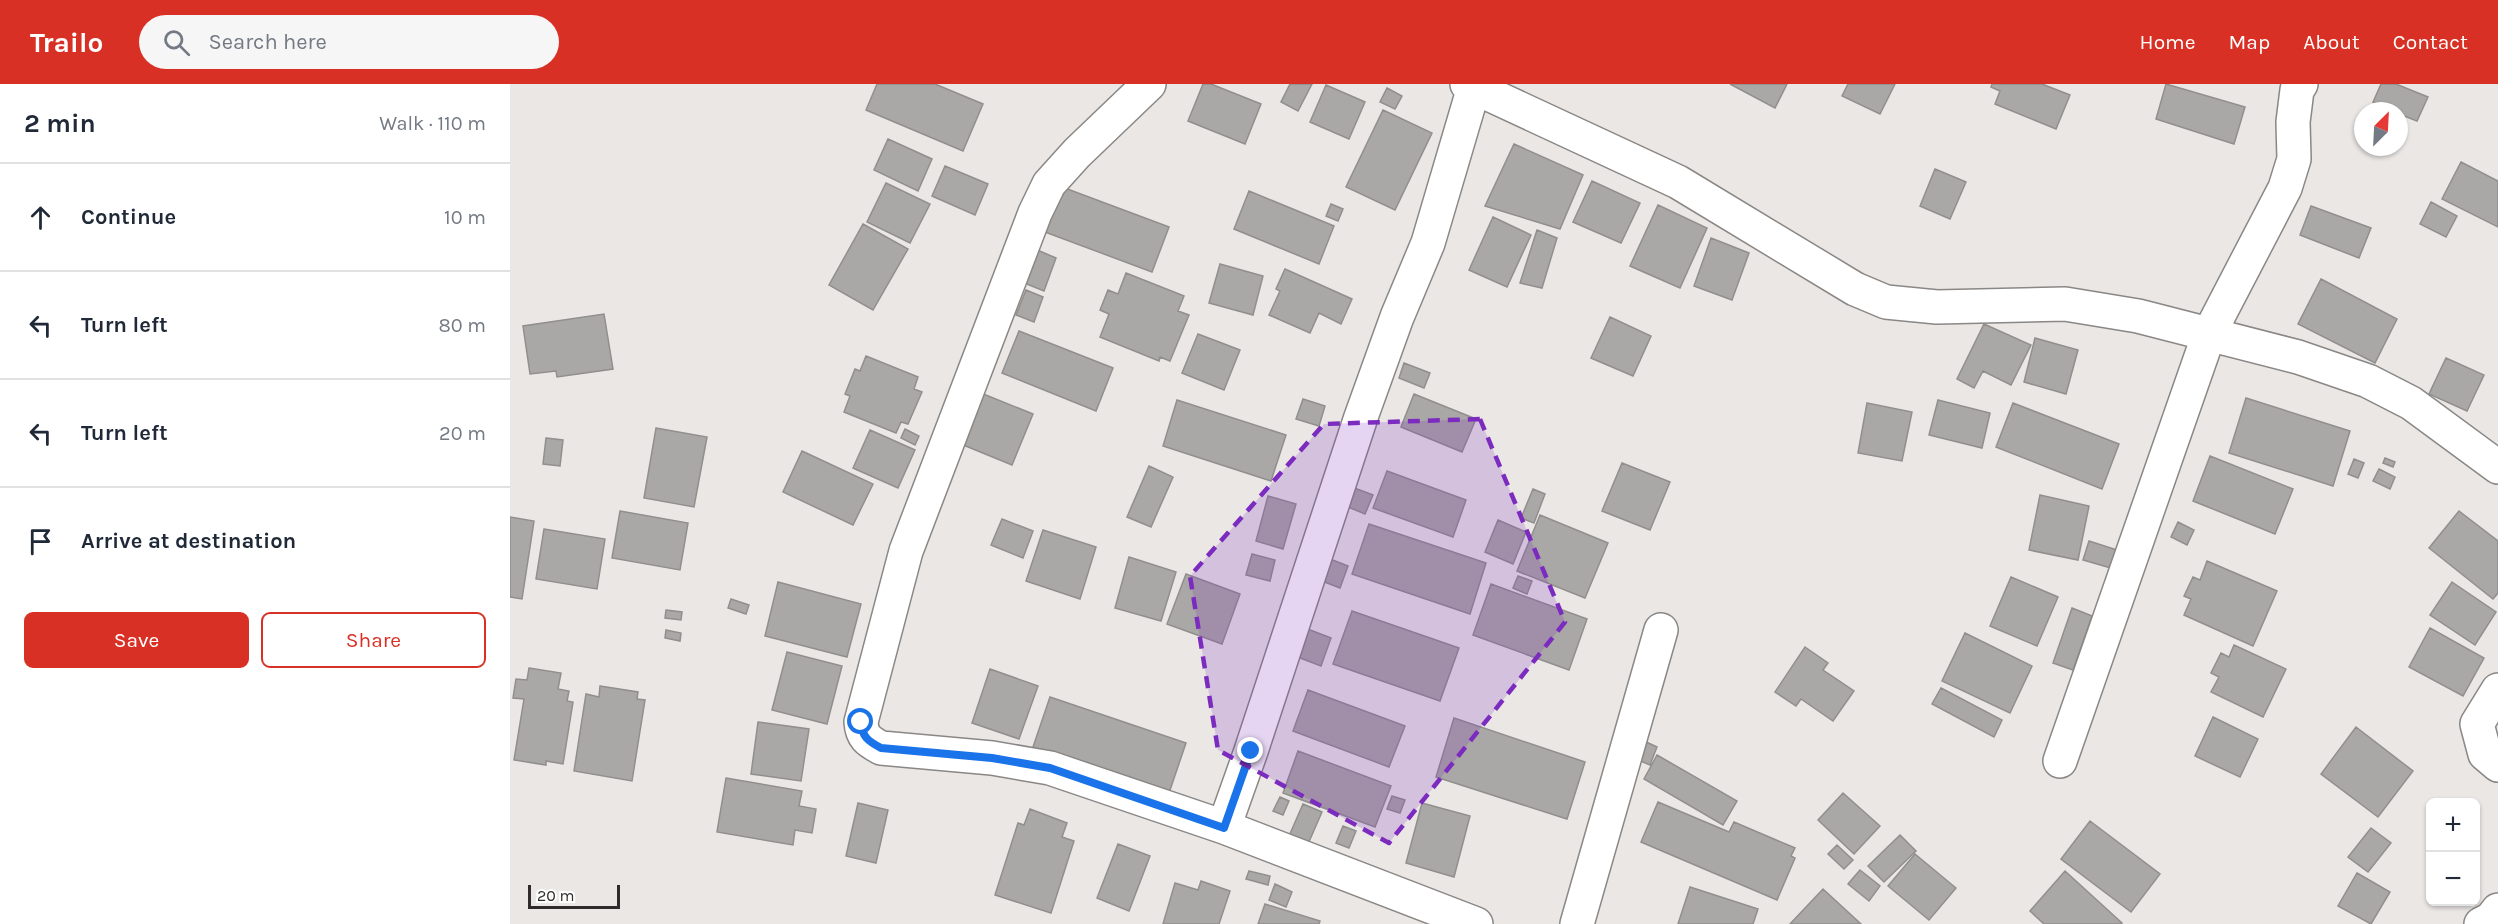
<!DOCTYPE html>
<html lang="en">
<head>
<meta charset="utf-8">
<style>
	body { margin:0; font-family:Karla,sans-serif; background:#f6f6f7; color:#1f2937 }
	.controls { position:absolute; right:18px; bottom:18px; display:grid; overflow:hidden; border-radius:9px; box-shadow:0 2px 4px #0004 }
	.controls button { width:54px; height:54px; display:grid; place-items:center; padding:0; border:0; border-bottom:2px solid #e0e1e3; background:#fff; color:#1f2937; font:30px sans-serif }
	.compass { position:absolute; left:1844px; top:18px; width:54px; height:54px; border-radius:50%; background:#fff; box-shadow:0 2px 4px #0004; rotate:24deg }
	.scale { position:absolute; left:18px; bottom:15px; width:92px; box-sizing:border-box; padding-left:6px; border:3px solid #2d2c2b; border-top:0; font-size:16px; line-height:21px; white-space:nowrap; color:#2d2c2b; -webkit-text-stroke:4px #fff; paint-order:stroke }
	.stop { position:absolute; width:18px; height:18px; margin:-14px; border:4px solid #1a73e8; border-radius:50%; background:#fff }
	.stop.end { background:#1a73e8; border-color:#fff; box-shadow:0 2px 6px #0008 }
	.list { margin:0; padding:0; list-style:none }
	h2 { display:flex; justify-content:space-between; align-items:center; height:78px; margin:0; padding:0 24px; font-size:26px }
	h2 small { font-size:20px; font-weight:400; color:#747a83 }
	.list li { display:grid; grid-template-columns:39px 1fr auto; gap:18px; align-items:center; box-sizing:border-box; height:108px; padding:0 24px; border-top:2px solid #e0e1e3 }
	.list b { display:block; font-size:22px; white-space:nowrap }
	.list em { font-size:20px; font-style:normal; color:#747a83 }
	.actions { display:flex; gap:12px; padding:18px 24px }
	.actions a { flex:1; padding:14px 0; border:2px solid #d93025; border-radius:9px; text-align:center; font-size:21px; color:#d93025 }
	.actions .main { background:#d93025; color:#fff }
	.icon { flex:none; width:33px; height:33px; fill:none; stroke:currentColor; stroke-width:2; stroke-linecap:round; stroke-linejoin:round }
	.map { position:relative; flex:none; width:1988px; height:840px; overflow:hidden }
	header { display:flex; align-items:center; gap:36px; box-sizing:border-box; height:84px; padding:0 30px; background:#d93025; color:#fff }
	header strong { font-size:28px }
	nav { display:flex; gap:33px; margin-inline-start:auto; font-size:21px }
	.search { width:420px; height:54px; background:#f6f6f7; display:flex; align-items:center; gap:15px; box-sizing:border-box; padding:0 21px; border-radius:33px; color:#747a83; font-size:22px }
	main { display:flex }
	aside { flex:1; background:#fff }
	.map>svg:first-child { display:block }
	.building { fill:#aaa8a6; stroke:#918f8d; stroke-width:1.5 }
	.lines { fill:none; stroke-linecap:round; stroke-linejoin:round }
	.minor-casing { stroke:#8a8785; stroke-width:36 }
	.minor { stroke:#fff; stroke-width:33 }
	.route { stroke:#1a73e8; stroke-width:8 }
	.marked { fill:#7b2cbf; fill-opacity:0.2; stroke:#7b2cbf; stroke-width:4.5; stroke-dasharray:12 8; stroke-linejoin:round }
</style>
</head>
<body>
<header>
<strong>Trailo</strong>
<div class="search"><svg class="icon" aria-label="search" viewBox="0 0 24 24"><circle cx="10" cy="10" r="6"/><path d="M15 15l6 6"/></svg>Search here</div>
<nav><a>Home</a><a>Map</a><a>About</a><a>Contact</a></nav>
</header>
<main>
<aside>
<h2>2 min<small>Walk · 110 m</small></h2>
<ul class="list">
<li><svg class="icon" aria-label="ahead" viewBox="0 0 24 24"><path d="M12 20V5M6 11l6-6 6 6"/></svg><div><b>Continue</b></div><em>10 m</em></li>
<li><svg class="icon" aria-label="left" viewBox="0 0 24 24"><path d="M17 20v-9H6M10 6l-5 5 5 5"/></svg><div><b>Turn left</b></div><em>80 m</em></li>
<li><svg class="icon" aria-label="left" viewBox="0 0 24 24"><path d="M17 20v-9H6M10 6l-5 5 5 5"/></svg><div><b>Turn left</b></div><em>20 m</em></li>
<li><svg class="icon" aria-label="arrive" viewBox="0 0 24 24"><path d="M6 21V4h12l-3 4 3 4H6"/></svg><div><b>Arrive at destination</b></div></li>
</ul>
<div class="actions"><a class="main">Save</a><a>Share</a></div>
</aside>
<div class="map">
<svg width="1988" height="840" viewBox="0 0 1988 840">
	<rect width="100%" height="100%" fill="#eae7e5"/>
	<path class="building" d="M367 0H425L473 20 453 67 356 26Z
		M693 0H701L751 20 735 60 678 37Z
		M780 0H802L788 27 771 18Z
		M1220 0H1277L1265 24Z
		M1338 0H1385L1370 30 1332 12Z
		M1482 0H1532L1560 11 1546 45 1485 20 1490 7 1481 3Z
		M1656 0 1735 23 1724 60 1646 35Z
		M1871 0H1886L1918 13 1907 37 1889 30V27H1883L1863 18Z
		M816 1 855 18 839 55 800 38Z
		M877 4 892 12 885 25 870 18Z
		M873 26 922 49 885 126 836 103Z
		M378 55 422 75 408 107 364 86Z
		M1004 60 1073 91 1050 145 975 122Z
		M1951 78 1988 97V143L1932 115Z
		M435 82 478 100 465 131 422 112Z
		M1425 85 1456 98 1440 135 1410 122Z
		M1082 97 1130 119 1111 159 1063 138Z
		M376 99 420 120 400 159 357 138Z
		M552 103 659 143 642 188 535 148Z
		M739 107 824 142 809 180 724 145Z
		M1921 118 1947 132 1936 153 1910 140Z
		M821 120 833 125 828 137 816 132Z
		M1148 121 1197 144 1170 204 1120 182Z
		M1801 122 1861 144 1849 174 1790 151Z
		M983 133 1021 151 997 203 959 186Z
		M353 140 398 165 363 226 319 201Z
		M1027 146 1047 154 1032 204 1010 199Z
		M1201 154 1239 169 1222 216 1184 202Z
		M525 165 546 174 534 207 512 198Z
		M710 180 753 192 743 231 699 219Z
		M775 185 842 215 831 240 809 229 800 249 759 231 770 207 766 205Z
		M616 189 674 212 668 227 679 231 660 277 650 273 649 277 590 253 599 230 590 226 598 206 608 210Z
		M1811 195 1887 235 1865 279 1788 240Z
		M516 206 533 213 524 238 506 231Z
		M94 230 103 285 47 293 46 287 20 290 13 242Z
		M1100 233 1141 252 1123 292 1081 274Z
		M1474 240 1521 261 1501 301 1473 287 1464 304 1447 295Z
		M509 247 603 284 586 327 492 289Z
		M688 250 730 266 714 306 672 289Z
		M1525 254 1568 266 1556 310 1514 298Z
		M356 272 408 293 404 305 412 308 398 340 391 338 386 349 334 328 340 312 335 310 345 285 350 287Z
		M1936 274 1974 291 1957 327 1919 310Z
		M894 279 920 289 914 304 889 294Z
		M466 307 523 330 502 381 446 358Z
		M904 310 966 335 952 368 891 343Z
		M1736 314 1840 347 1823 402 1719 369Z
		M793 315 815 322 809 342 786 335Z
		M667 316 776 351 761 397 653 362Z
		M1428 316 1480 329 1472 364 1419 351Z
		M1357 319 1402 328 1392 377 1348 369Z
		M1503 319 1609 360 1592 405 1486 363Z
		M146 344 197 353 184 423 134 414Z
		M395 345 409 352 405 361 391 354Z
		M360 346 405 366 388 404 343 384Z
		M36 354 53 356 50 382 33 380Z
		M292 367 363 400 343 441 273 408Z
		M1700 372 1783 405 1765 450 1683 417Z
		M1875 374 1885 378 1883 383 1873 379Z
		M1844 375 1854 379 1848 394 1838 390Z
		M1112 379 1160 398 1140 446 1092 427Z
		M639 382 663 393 641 443 617 433Z
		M1869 385 1885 393 1880 405 1863 397Z
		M877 387 956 416 943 453 863 424Z
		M839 402 863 411 855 430 831 420Z
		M1023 405 1035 410 1024 439 1011 434Z
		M1530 411 1579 422 1568 476 1519 466Z
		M758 412 786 420 773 465 746 457Z
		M110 427 178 439 170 486 102 474Z
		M1949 427 1988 457V509L1983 515 1919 464Z
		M1030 431 1098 459 1075 514 1007 487Z
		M0 433 24 437 12 515 0 513Z
		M492 435 523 447 513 474 481 461Z
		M988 436 1016 448 1003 480 975 468Z
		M1668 438 1684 446 1677 461 1661 453Z
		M859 440 976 479 960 530 842 490Z
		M34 445 95 455 87 505 26 495Z
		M533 446 586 463 570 515 516 497Z
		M1579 457 1607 466 1601 484 1573 476Z
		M742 470 765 476 760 497 736 491Z
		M619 473 666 488 651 537 605 524Z
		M820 475 838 482 830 504 812 497Z
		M1697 477 1767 507 1743 562 1674 531 1681 515 1674 512 1683 493 1690 496Z
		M676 490 730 510 712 560 657 540Z
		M1008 492 1022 497 1017 510 1003 504Z
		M1501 493 1548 513 1527 562 1480 542Z
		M268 498 351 520 337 573 255 552Z
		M1942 498 1986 528 1965 561 1920 531Z
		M981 500 1077 535 1059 586 963 551Z
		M221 515 239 521 236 530 218 524Z
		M1562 524 1582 532 1563 586 1543 579Z
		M156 526 172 528 171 536 155 534Z
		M842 527 949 564 930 617 823 580Z
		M795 544 821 554 811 582 785 572Z
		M1920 544 1974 574 1953 612 1899 583Z
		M156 546 171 549 170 557 155 554Z
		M1455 549 1522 582 1500 629 1432 597Z
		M1724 561 1776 585 1753 633 1701 608 1709 593 1701 589 1711 569 1719 573Z
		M1295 563 1318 579 1313 586 1344 607 1323 637 1291 615 1286 622 1265 608Z
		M277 568 332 582 317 640 262 626Z
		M19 584 51 589 48 605 59 607 57 617 63 618 53 680 36 677V681L4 676 14 615 3 614 6 595 17 596Z
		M480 585 528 602 509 655 462 639Z
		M90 602 128 608 127 615 135 616 122 697 64 687 76 610 89 613Z
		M1431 604 1492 636 1484 653 1422 620Z
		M798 606 895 642 879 683 783 647Z
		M540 613 676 659 659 709 523 663Z
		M1703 633 1748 655 1730 693 1685 672Z
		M944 634 1075 678 1057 735 926 693Z
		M248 638 299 645 291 697 241 690Z
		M1846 643 1903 687 1868 733 1811 690Z
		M1134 657 1147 663 1140 681 1126 675Z
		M788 667 881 702 865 743 773 709Z
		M1147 671 1227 717 1213 741 1134 695Z
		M216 694 292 707 289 722 306 725 302 749 285 746 283 761 207 748Z
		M1333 709 1370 742 1344 770 1308 736Z
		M882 712 895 716 890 729 877 725Z
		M770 713 779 717 773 731 763 727Z
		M1148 718 1219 748 1224 738 1285 764 1281 772 1285 774 1267 816 1131 758Z
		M348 719 378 726 366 779 336 772Z
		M912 719 960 732 944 793 896 779Z
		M793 720 812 728 798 760 779 752Z
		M520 725 557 739 552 753 564 757 541 829 485 811 508 739 514 741Z
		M1580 737 1650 790 1621 828 1551 775Z
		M833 742 846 747 839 764 826 759Z
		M1861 744 1881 759 1858 788 1838 773Z
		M1390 751 1406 767 1374 798 1358 782Z
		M608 760 640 772 619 827 587 814Z
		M1327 761 1343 776 1334 785 1318 770Z
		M1405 770 1446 804 1419 836 1378 802Z
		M1350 786 1370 802 1359 817 1338 800Z
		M739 787 760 792 758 801 736 795Z
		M1555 787 1612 839 1611 840H1534L1520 827Z
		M1847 789 1880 808 1861 840 1828 822Z
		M691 797 720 807 709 840H653L665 799 688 806Z
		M765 800 782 808 776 823 759 816Z
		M1180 803 1248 825 1243 840H1168Z
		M1313 805 1351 840H1280Z
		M755 820 810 837 809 840H748Z"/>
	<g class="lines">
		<g class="minor-casing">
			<path id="minor" d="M639 0 567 69 539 100 525 129 396 467 351 638C352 653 358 657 371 664L482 674 540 684 714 743 966 840
				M957 0 1168 98 1345 205 1376 218 1427 223 1555 220 1628 232 1788 273 1858 297 1901 319 1988 383
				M1988 606 1967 640 1975 670 1988 681
				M1550 677 1699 250 1775 104 1784 75 1783 38 1787 6 1791 0
				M714 743 741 667 851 333 887 233 918 159 964 3
				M1067 840 1151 546
				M1971 840 1981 835 1988 826"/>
		</g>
		<use href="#minor" class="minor"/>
	</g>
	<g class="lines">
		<path class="route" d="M351 638C352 653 358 657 371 664L482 674 540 684 714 744 741 667"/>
	</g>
	<path class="marked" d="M970 335 1055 538 879 759 708 666 680 492 814 340Z"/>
</svg>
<div class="controls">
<button>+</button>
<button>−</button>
</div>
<svg class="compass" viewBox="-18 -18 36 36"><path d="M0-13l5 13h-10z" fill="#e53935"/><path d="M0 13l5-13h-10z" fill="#747a83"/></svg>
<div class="scale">20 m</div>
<div class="stop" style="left:351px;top:638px"></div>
<div class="stop end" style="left:741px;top:667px"></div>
</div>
</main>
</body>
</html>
